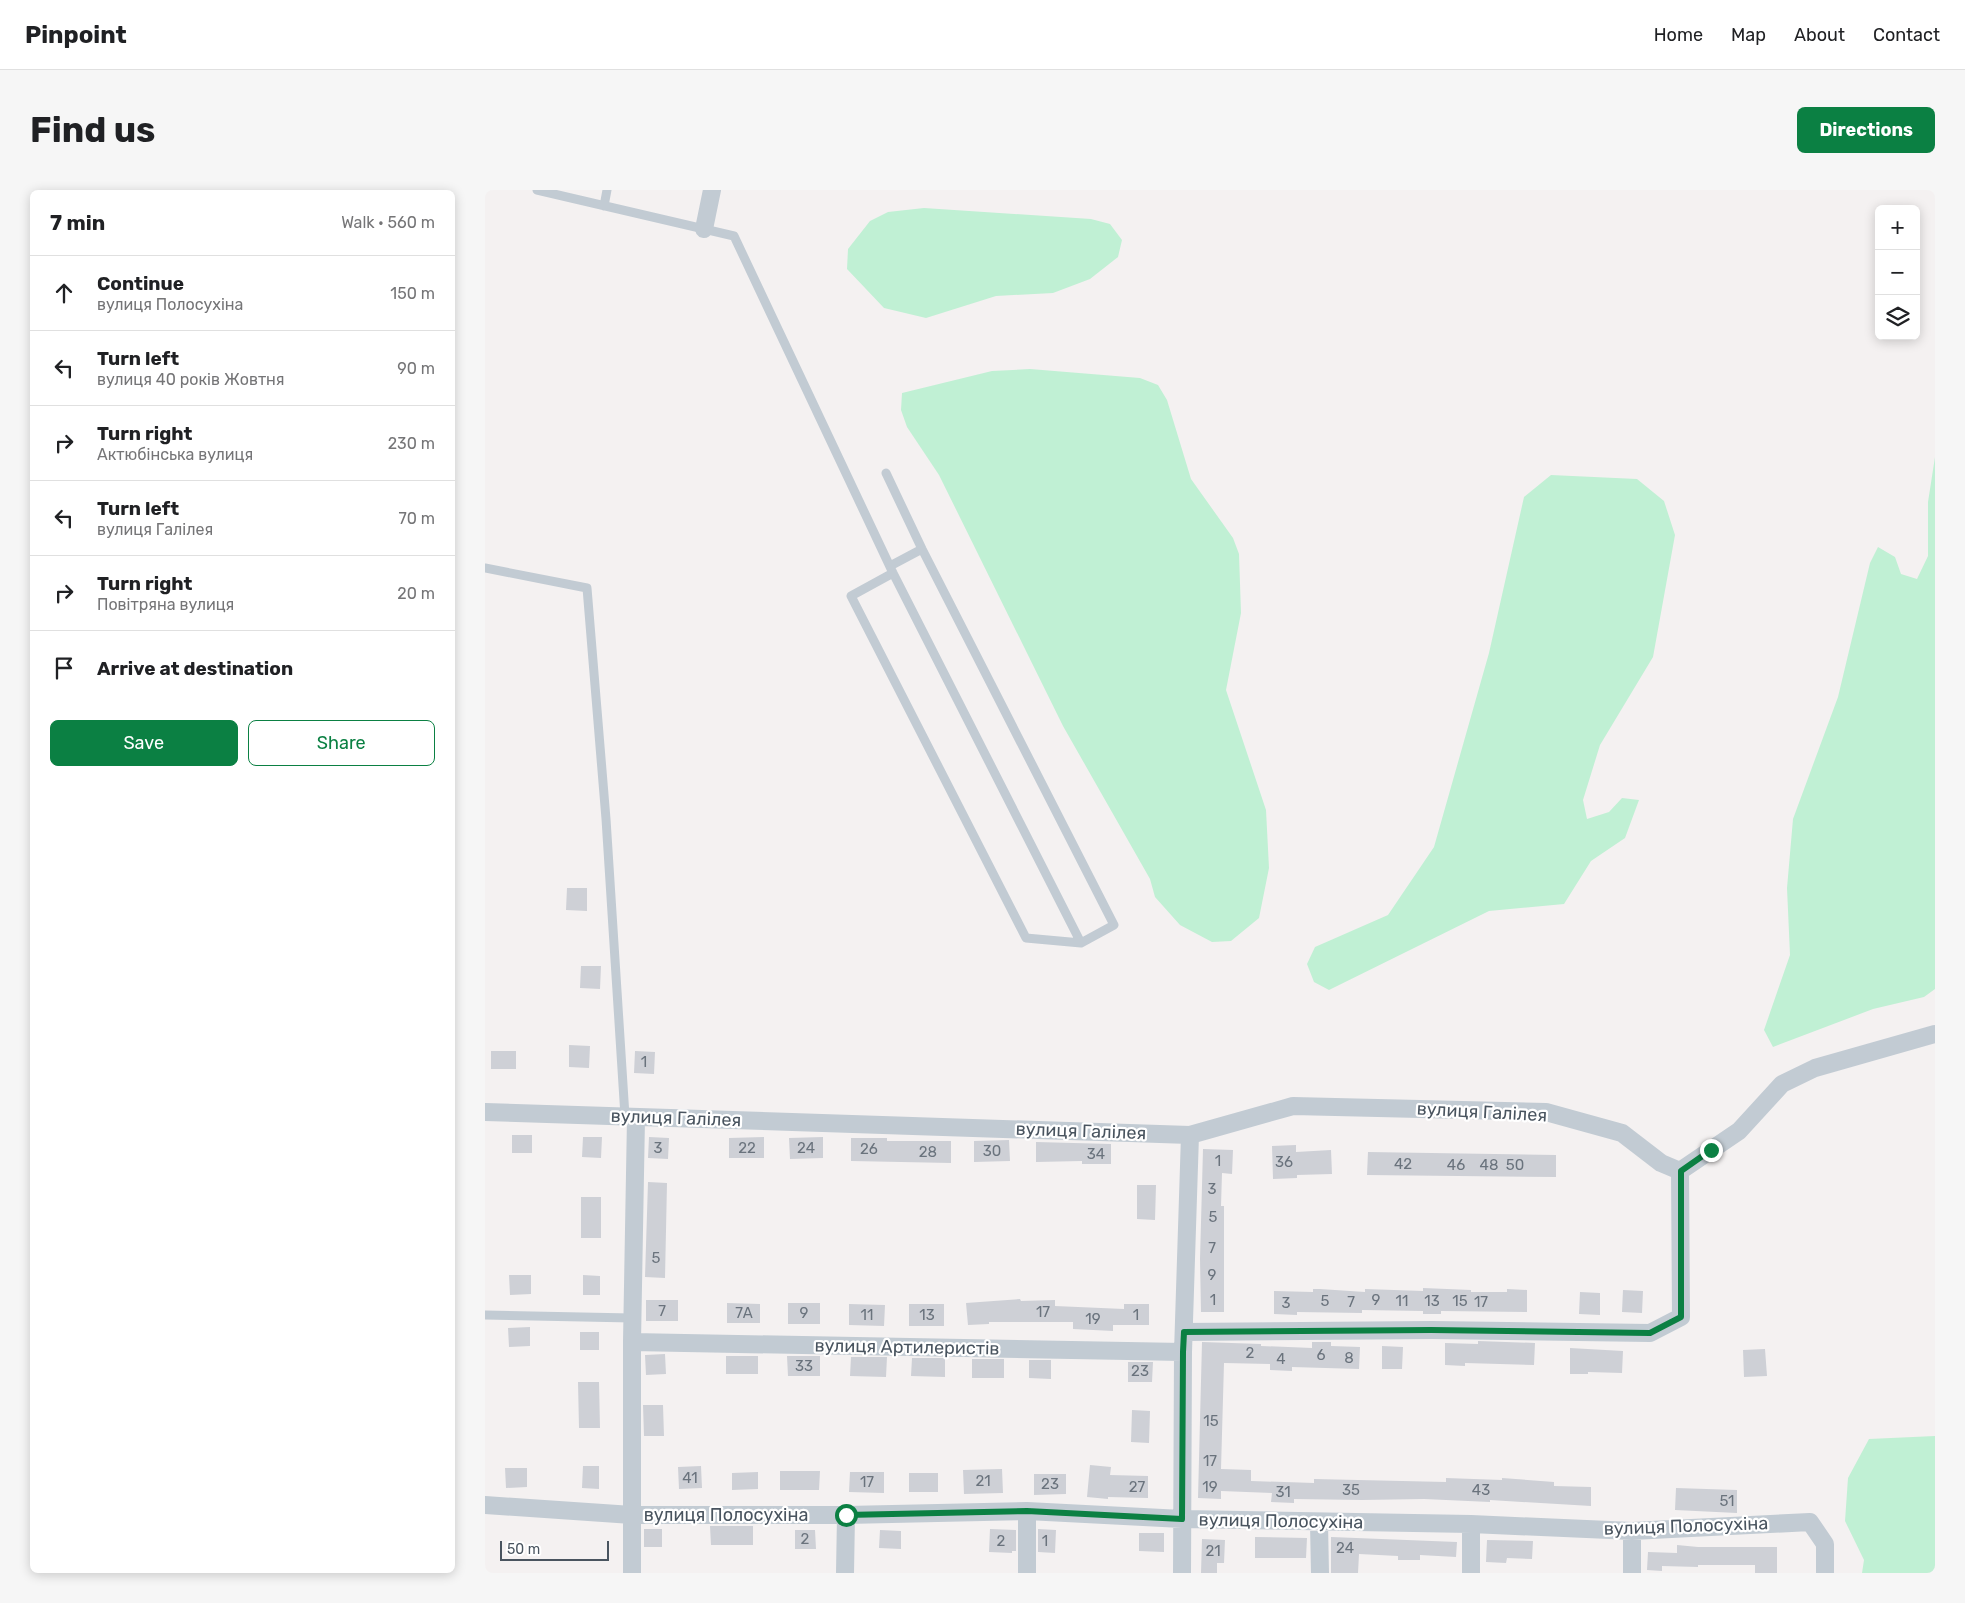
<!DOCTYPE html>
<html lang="en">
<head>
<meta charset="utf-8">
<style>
	body { margin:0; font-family:Rubik,sans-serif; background:#f6f6f6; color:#202124 }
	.controls { position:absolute; right:15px; top:15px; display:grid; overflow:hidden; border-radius:8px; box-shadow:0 2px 12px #0003 }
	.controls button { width:45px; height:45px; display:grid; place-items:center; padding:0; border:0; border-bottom:1px solid #e0e0e0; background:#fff; color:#202124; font:25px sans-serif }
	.scale { position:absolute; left:15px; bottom:12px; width:109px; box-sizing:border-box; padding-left:5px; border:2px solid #49545f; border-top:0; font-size:14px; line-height:18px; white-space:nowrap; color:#49545f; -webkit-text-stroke:4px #fff; paint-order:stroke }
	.stop { position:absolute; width:15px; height:15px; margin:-11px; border:4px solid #0b8043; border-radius:50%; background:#fff }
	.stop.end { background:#0b8043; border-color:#fff; box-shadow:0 1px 5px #0008 }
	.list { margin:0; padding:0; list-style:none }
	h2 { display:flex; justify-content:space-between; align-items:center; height:65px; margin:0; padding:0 20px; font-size:21px }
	h2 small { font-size:16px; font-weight:400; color:#757577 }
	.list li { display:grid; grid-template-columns:32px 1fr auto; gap:15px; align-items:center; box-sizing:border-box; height:75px; padding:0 20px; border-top:1px solid #e0e0e0 }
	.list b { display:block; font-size:19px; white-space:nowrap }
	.list p { margin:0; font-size:16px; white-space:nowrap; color:#757577 }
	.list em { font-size:16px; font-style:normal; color:#757577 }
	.actions { display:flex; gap:10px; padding:15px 20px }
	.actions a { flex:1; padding:11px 0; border:1px solid #0b8043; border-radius:8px; text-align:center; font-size:18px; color:#0b8043 }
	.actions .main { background:#0b8043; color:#fff }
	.icon { flex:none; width:28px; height:28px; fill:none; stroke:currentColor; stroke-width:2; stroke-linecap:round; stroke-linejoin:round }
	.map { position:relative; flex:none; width:1450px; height:1383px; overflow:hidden; border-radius:8px }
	header { display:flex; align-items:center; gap:30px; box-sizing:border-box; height:70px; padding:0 25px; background:#fff; border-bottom:1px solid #e0e0e0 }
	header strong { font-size:24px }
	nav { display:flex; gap:28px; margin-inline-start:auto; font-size:18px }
	.intro { display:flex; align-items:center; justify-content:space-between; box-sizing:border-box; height:120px; padding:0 30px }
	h1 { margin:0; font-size:35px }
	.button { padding:12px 22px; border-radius:8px; background:#0b8043; color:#fff; font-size:18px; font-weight:700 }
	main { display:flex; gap:30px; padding:0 30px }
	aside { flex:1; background:#fff; border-radius:8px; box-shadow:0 2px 12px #0003 }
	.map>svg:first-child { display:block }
	.green { fill:#c0f0d4 }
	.building { fill:#ced0d6 }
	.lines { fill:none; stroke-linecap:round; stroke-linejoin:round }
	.service { stroke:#c2cbd3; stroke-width:9 }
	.minor { stroke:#c2cbd3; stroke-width:18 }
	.route { stroke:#0b8043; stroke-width:6 }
	.labels { text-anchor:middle; stroke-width:4.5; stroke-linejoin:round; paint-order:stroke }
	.number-label { font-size:15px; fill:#6a737d }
	.street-label { font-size:18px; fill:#49545f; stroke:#fff }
</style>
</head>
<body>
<header>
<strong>Pinpoint</strong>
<nav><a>Home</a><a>Map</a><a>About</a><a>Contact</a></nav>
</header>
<div class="intro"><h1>Find us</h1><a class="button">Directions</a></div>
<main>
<aside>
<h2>7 min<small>Walk · 560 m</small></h2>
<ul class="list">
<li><svg class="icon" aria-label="ahead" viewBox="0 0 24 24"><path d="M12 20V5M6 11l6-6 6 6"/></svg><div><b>Continue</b><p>вулиця Полосухіна</p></div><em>150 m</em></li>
<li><svg class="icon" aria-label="left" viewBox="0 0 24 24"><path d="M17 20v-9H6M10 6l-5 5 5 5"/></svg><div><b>Turn left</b><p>вулиця 40 років Жовтня</p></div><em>90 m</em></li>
<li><svg class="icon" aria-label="right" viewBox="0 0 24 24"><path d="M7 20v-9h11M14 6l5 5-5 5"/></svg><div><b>Turn right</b><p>Актюбінська вулиця</p></div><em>230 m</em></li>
<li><svg class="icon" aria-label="left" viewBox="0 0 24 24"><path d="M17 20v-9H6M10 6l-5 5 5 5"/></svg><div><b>Turn left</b><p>вулиця Галілея</p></div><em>70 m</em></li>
<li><svg class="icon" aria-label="right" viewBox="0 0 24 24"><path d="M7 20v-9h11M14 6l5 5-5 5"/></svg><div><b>Turn right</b><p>Повітряна вулиця</p></div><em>20 m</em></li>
<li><svg class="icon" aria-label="arrive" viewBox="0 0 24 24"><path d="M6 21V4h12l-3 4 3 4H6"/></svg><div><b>Arrive at destination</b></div></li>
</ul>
<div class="actions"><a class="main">Save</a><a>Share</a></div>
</aside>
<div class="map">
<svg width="1450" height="1383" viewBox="0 0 1450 1383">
	<rect width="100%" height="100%" fill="#f4f1f1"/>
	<path class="green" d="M439 18 606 29 625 34 637 50 633 67 605 89 568 103 511 106 441 128 399 118 362 79 363 59 385 31 403 22Z
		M545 179 655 188 673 195 682 210 706 289 748 348 754 364 756 423 741 500 781 620 784 678 774 728 746 751 727 752 695 735 670 707 665 689 578 536 454 285 422 237 416 220 417 203 507 181Z
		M1450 267V799L1439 807 1388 819 1288 857 1279 840 1305 765 1302 698 1308 629 1353 507 1385 373 1393 357 1410 367 1416 384 1432 389 1443 366V312Z
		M1066 285 1152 289 1179 311 1190 345 1168 467 1115 555 1098 610 1102 629 1124 622 1137 608 1154 610 1140 648 1106 671 1079 714 1004 721 844 800 829 792 822 774 830 757 903 725 949 657 1004 463 1039 307Z
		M1450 1246V1383H1377L1379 1370 1360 1331 1363 1288 1384 1249Z"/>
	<path class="building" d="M82 698H102V721L81 720Z
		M96 776H116L115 799 95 798Z
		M84 855 105 856 104 878 84 877Z
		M6 861H31V879H6Z
		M150 861 170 862 169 884 149 883Z
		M27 945H47V963H27Z
		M98 947H117L116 968 97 967Z
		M164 947 184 948 183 969 163 968Z
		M279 947V968H244V948Z
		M338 947V968L305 969 304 948Z
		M366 948H402V951H466V973L366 971Z
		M524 950 525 971 489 972V951Z
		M551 952 626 954V974H597V971L551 972Z
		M811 955V962L846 960 847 984 812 985V988L788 989 787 956Z
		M718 959 748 960 747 984 737 983 736 1016H739V1122H716L715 1069Z
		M883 962 1071 965V987L882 985Z
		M163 992 182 993 180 1088 160 1087Z
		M652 995H671L670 1030 652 1029Z
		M96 1007H116V1048H96Z
		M24 1085H46V1104L25 1105Z
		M98 1085 115 1086V1105H98Z
		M938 1098 986 1100V1102H1022V1099L1042 1100V1122L956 1121V1124H938V1121L877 1120V1123L812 1122V1125L789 1124V1101L828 1102V1099H835L880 1102V1099L938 1101Z
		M1138 1100 1158 1101 1157 1123 1137 1122Z
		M1095 1102 1115 1103V1125L1094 1124Z
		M535 1109 536 1111 570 1110V1116L639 1119V1114H664V1135H628V1141L588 1139V1132H504V1134L483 1135 481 1113Z
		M161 1110H193V1131H161Z
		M242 1113 275 1114V1133H242Z
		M303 1113H335V1134H303Z
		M364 1114 400 1115 399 1136 364 1135Z
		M424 1114H459V1136H424Z
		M45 1137V1156L24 1157 23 1138Z
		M95 1142H114V1160H95Z
		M993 1151 1050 1153 1049 1175 980 1173V1176L960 1175V1153L993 1154Z
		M717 1152 776 1154V1156L827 1158V1152H846V1156L875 1157 874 1179 807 1177V1181L785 1180V1174L739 1173 736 1279 766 1280V1291L829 1293V1289L961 1292V1288L1017 1290V1288L1069 1292V1296L1106 1297V1316L1005 1310V1312L939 1309 877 1310 809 1309V1313L786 1312 787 1303 736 1301V1309L713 1308Z
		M897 1156 918 1157 917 1179H897Z
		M1085 1158 1138 1161 1137 1183 1103 1182V1184H1085Z
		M1280 1159 1282 1186 1259 1187 1258 1160Z
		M180 1164 181 1184 161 1185 160 1165Z
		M241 1166H273V1184H241Z
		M302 1166H335V1186H303Z
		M366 1167H402L401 1187 365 1186Z
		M427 1168H460V1187L426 1186Z
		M487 1169H519V1188H487Z
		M544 1170H566V1189L544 1188Z
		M643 1172H668L667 1192H643Z
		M93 1192H114L115 1238H94Z
		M158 1215H178L179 1246H159Z
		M647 1220 665 1221 664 1253 646 1252Z
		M605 1275 626 1277 625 1285 663 1286V1308L623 1307V1309L602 1307Z
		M98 1276H114V1299L97 1298Z
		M216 1276 217 1298 194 1299 193 1277Z
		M20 1278H42V1297L21 1298Z
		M517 1279 518 1303 479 1304 478 1280Z
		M295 1281H335L334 1300H295Z
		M273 1282V1299L247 1300V1283Z
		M365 1282H399V1303L364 1302Z
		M424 1283H453V1302H424Z
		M549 1284H581V1304L549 1305Z
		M1191 1298 1252 1300V1323L1190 1320Z
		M225 1336H268V1355H226Z
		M159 1339H177V1357H159Z
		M505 1339 531 1340V1361H527V1363L504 1362Z
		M553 1339 571 1340 570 1363 553 1362Z
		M310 1340H330L331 1359H310Z
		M395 1340 416 1341V1359L394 1358Z
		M654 1343H679V1362L654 1361Z
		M770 1347 822 1348 821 1368H770Z
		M846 1347 972 1352 971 1367 935 1365V1370H913V1366L874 1364 873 1383H846Z
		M717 1349 740 1350 739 1373H732V1383H716Z
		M1002 1350 1048 1351 1047 1369 1022 1368 1021 1373 1001 1372Z
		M1192 1355 1213 1357H1292V1383H1270V1375H1213V1377L1177 1376V1381L1162 1380 1163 1362 1192 1363Z"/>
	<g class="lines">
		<path class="service" d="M52 0 249 46 408 383 596 753
			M119 16 122 0
			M401 283 437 359 629 735 596 753 541 748 366 406 408 383
			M405 376 437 359
			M0 378 102 398 121 629 140 926
			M0 1125 147 1128"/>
		<path class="minor" d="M219 39 227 0
			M0 922 705 945 808 916 1061 922 1137 943 1176 973 1195 981 1254 941 1297 894 1330 878 1450 844
			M699 1142 947 1140 1165 1143 1196 1127 1195 981
			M147 1152 698 1162
			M0 1315 147 1325H361L542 1321 697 1329 986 1334 1147 1341 1325 1332 1340 1354V1383
			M834 1333 835 1383
			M986 1334V1383
			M147 1383V1152L151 928
			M360 1383 361 1325
			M542 1383V1321
			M697 1383 698 1162 705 945
			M1147 1383V1341"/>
	</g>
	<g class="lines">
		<path class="route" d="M361 1325 542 1321 697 1329 698 1162 699 1142 946 1140 1165 1143 1196 1127V981L1226 960"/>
	</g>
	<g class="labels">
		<g class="number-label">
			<text x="159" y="877">1</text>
			<text x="173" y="963">3</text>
			<text x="262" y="963">22</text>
			<text x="321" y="963">24</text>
			<text x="384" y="964">26</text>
			<text x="507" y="966">30</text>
			<text x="443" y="967">28</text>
			<text x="611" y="969">34</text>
			<text x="733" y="976">1</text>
			<text x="799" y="977">36</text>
			<text x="918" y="979">42</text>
			<text x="971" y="980">46</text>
			<text x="1004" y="980">48</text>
			<text x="1030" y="980">50</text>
			<text x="727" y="1004">3</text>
			<text x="728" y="1032">5</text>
			<text x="727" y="1063">7</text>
			<text x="171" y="1073">5</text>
			<text x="727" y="1090">9</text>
			<text x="728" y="1115">1</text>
			<text x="891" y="1115">9</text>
			<text x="840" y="1116">5</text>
			<text x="917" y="1116">11</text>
			<text x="947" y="1116">13</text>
			<text x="975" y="1116">15</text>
			<text x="866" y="1117">7</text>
			<text x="996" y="1117">17</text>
			<text x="801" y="1118">3</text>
			<text x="177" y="1126">7</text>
			<text x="558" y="1127">17</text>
			<text x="259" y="1128">7А</text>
			<text x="319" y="1128">9</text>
			<text x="382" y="1130">11</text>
			<text x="442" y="1130">13</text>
			<text x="651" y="1130">1</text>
			<text x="608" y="1134">19</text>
			<text x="765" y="1168">2</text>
			<text x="836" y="1170">6</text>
			<text x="864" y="1173">8</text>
			<text x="796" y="1174">4</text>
			<text x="319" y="1181">33</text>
			<text x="655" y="1186">23</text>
			<text x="726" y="1236">15</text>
			<text x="725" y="1276">17</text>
			<text x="205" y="1293">41</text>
			<text x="498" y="1296">21</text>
			<text x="382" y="1297">17</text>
			<text x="565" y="1299">23</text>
			<text x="652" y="1302">27</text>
			<text x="725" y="1302">19</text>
			<text x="866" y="1305">35</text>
			<text x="996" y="1305">43</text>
			<text x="798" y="1307">31</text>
			<text x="1242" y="1316">51</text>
			<text x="320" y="1354">2</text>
			<text x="516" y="1356">2</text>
			<text x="560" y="1356">1</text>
			<text x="860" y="1363">24</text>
			<text x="728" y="1366">21</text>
		</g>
		<g class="street-label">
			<text transform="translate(997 922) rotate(3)" y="6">вулиця Галілея</text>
			<text transform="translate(191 928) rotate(2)" y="6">вулиця Галілея</text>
			<text transform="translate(596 941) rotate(2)" y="6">вулиця Галілея</text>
			<text transform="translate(422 1157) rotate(1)" y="6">вулиця Артилеристів</text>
			<text x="241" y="1331">вулиця Полосухіна</text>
			<text transform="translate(796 1331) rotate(1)" y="6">вулиця Полосухіна</text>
			<text transform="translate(1201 1336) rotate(-2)" y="6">вулиця Полосухіна</text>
		</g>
	</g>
</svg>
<div class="controls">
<button>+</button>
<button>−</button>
<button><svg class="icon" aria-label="layers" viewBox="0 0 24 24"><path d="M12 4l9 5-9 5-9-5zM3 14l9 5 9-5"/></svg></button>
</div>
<div class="scale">50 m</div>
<div class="stop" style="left:361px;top:1325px"></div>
<div class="stop end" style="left:1226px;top:960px"></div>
</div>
</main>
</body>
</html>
